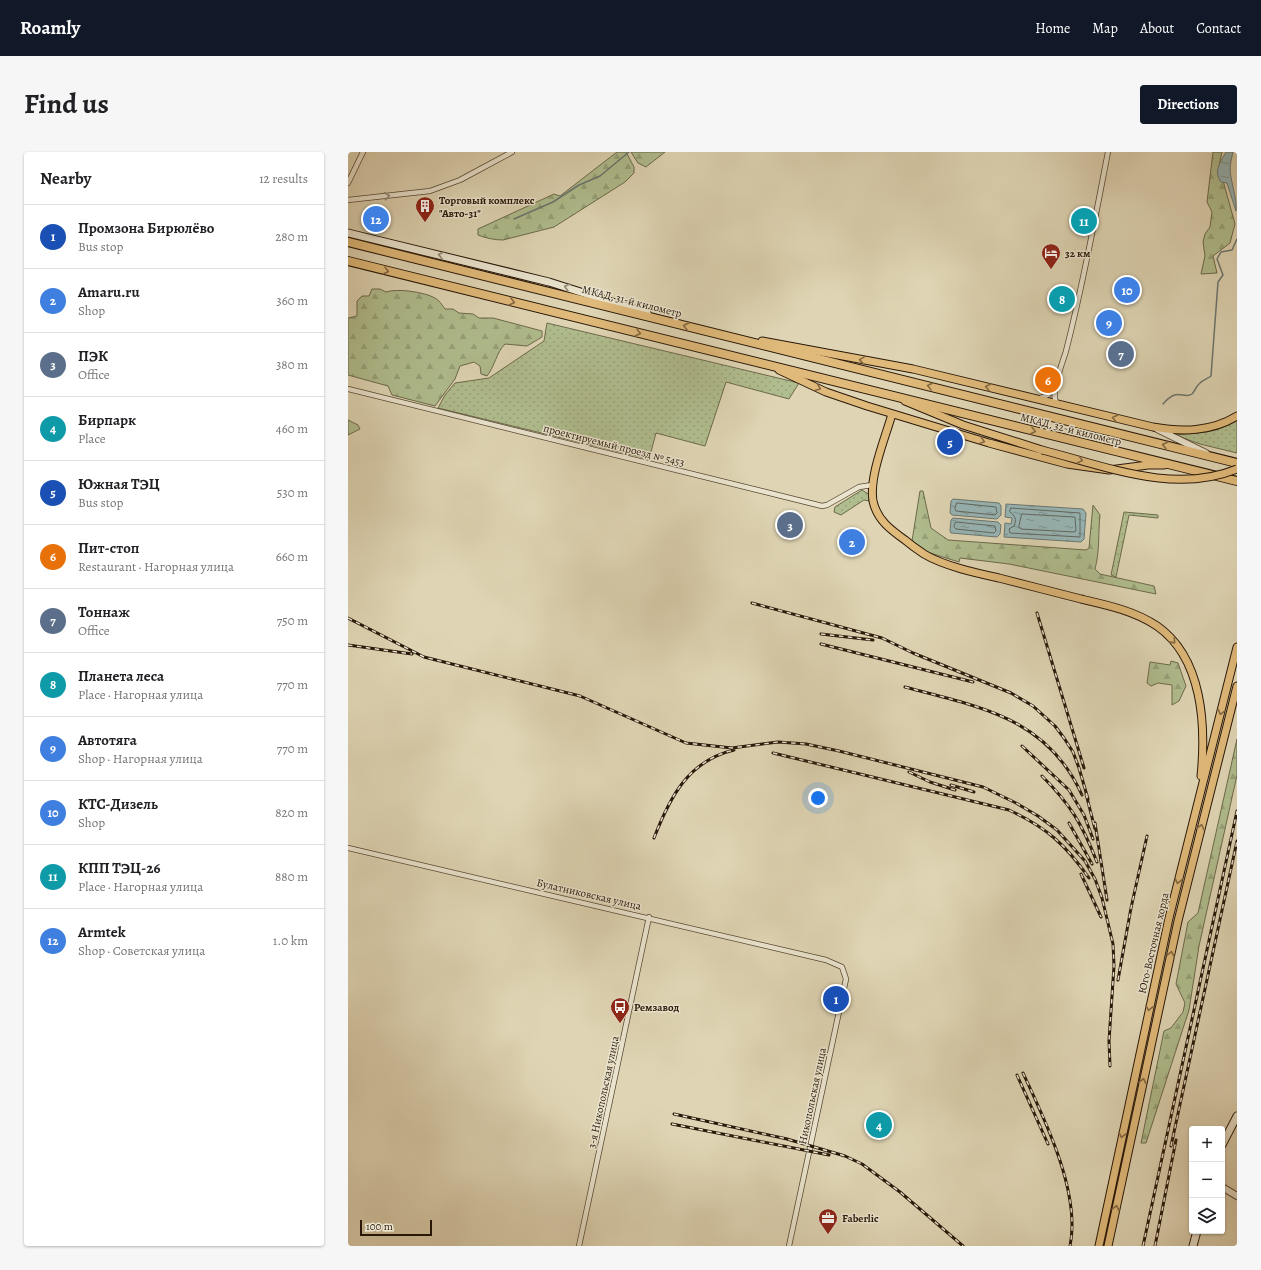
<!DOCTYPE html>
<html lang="en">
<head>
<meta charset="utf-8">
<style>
	body { margin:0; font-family:Alegreya,serif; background:#f6f6f6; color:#202124 }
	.controls { position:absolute; right:12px; bottom:12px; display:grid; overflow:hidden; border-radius:4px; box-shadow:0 1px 3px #0004 }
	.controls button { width:36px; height:36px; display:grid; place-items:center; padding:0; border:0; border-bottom:1px solid #e0e0e0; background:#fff; color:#202124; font:20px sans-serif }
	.scale { position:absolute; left:12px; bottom:10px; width:72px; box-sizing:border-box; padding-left:4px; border:2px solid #29180a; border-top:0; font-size:11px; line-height:14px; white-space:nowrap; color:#29180a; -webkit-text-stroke:3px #eae4ce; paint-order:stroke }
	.you { position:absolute; left:470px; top:646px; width:14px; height:14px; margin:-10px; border:3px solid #fff; border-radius:50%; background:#1a73e8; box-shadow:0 0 0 6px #1a73e833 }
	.badge { display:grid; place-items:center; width:26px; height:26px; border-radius:50%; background:#111827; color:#fff; font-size:13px; font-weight:700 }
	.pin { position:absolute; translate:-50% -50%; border:2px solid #fff; box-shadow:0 1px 4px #0006 }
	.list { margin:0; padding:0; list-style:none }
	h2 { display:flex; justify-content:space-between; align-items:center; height:52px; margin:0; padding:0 16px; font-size:17px }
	h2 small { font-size:13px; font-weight:400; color:#757577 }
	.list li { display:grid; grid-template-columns:26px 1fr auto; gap:12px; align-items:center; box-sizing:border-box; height:64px; padding:0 16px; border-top:1px solid #e0e0e0 }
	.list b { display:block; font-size:15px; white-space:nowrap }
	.list p { margin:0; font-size:13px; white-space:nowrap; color:#757577 }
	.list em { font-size:13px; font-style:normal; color:#757577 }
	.icon { flex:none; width:22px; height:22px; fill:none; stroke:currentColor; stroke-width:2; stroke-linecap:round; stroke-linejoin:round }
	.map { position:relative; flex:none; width:889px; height:1094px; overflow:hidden; border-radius:4px }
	header { display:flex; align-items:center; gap:24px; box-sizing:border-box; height:56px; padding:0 20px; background:#111827; color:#fff }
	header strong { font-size:19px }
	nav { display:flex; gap:22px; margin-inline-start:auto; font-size:14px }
	.intro { display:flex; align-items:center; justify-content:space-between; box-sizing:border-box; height:96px; padding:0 24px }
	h1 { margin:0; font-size:28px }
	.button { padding:10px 18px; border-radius:4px; background:#111827; color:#fff; font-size:14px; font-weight:700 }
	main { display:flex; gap:24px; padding:0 24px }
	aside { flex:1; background:#fff; border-radius:4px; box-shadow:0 1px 3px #0004 }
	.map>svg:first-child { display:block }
	.grass { fill:url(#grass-dots); stroke:#6c6a4c }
	.forest { fill:url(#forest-firs); stroke:#6c6a4c }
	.water { fill:url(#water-ripples); stroke:#6b7772 }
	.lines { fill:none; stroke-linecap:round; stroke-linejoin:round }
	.shore { stroke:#606760; stroke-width:1 }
	.stream { stroke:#6b7772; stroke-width:1.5 }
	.minor-casing { stroke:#564734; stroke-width:6 }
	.tertiary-casing { stroke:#564734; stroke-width:8 }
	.secondary-casing { stroke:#29180a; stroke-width:9 }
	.primary-casing { stroke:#29180a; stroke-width:9 }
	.trunk-casing { stroke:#29180a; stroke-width:10 }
	.minor { stroke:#eae4ce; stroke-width:4.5 }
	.tertiary { stroke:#eae4ce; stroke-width:6 }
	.secondary { stroke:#eae4ce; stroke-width:7 }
	.primary { stroke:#e0ba7a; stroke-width:7 }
	.trunk { stroke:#e0ba7a; stroke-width:8 }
	.rail-casing { stroke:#29180a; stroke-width:3 }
	.rail { stroke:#eae4ce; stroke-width:1.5; stroke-dasharray:4.5; stroke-linecap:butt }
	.primary-bridge-casing { stroke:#29180a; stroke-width:9; stroke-linecap:butt }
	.primary-bridge { stroke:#e0ba7a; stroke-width:7 }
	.oneway { stroke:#938876 }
	.oneway2 { stroke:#846942 }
	.labels { text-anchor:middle; stroke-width:3; stroke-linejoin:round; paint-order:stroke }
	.poi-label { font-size:11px; font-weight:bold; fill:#29180a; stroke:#eae4ce; text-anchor:start }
	.street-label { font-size:11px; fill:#29180a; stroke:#eae4ce }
</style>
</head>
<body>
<header>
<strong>Roamly</strong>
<nav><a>Home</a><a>Map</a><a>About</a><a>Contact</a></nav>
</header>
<div class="intro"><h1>Find us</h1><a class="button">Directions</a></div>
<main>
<aside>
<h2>Nearby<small>12 results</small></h2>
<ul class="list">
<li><span class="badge" style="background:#1a4fb4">1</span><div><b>Промзона Бирюлёво</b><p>Bus stop</p></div><em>280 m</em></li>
<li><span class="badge" style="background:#3f7fe0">2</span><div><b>Amaru.ru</b><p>Shop</p></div><em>360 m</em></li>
<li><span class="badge" style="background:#5c6f8a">3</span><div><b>ПЭК</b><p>Office</p></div><em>380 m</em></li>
<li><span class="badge" style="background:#0f9aa8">4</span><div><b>Бирпарк</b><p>Place</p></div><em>460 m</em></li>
<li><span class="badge" style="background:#1a4fb4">5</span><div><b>Южная ТЭЦ</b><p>Bus stop</p></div><em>530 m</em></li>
<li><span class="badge" style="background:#e8710a">6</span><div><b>Пит-стоп</b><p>Restaurant · Нагорная улица</p></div><em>660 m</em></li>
<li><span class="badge" style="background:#5c6f8a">7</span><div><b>Тоннаж</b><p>Office</p></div><em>750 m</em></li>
<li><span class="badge" style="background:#0f9aa8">8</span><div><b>Планета леса</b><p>Place · Нагорная улица</p></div><em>770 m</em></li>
<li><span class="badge" style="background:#3f7fe0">9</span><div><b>Автотяга</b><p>Shop · Нагорная улица</p></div><em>770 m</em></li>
<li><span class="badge" style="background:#3f7fe0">10</span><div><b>КТС-Дизель</b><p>Shop</p></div><em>820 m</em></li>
<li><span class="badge" style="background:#0f9aa8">11</span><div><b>КПП ТЭЦ-26</b><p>Place · Нагорная улица</p></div><em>880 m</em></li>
<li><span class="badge" style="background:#3f7fe0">12</span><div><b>Armtek</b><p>Shop · Советская улица</p></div><em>1.0 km</em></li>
</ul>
</aside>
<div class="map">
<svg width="889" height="1094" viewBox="0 0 889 1094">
	<defs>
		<pattern id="grass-dots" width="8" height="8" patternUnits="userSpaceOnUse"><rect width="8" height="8" fill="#b0bd8e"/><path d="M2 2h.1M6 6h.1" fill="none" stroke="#97a279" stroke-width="1.8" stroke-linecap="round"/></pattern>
		<pattern id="forest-firs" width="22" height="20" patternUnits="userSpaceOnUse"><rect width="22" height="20" fill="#b0bd8e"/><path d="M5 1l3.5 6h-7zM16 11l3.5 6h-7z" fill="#97a279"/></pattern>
		<pattern id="water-ripples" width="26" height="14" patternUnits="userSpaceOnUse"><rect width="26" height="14" fill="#97b6b7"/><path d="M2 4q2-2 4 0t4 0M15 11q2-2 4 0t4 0" fill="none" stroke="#7b9393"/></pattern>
	</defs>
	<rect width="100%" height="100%" fill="#dfd5b4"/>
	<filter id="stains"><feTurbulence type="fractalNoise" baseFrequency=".005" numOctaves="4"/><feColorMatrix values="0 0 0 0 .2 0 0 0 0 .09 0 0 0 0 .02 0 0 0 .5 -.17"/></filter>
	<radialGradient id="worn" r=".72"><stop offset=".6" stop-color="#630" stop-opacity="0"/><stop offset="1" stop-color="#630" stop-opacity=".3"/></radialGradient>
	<path class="grass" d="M199 171 451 231 441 247 378 230 357 294 308 281 301 307 90 256 97 243 107 231 141 226 196 189Z
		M889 268V301L852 292 827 283 858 280 873 276Z
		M514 338 522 343 521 349 516 348 493 363 486 360 487 355Z
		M776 360 810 363V366L781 363 768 425 763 423Z"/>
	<path class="forest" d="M269 0H278L286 15V21L277 30 206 75 155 88C147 88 137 86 130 83V77L206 42 212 44Z
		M283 0H317L298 15 290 11Z
		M865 0H874L871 14 887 72 882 91 865 104 869 121 853 122 857 104 855 90 857 82 862 75 864 60 859 50Z
		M24 137H32L38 140C49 136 76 140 87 146 91 148 94 153 97 157H105L111 161 125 162 131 166H145L194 179V185L179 194 157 192C148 201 147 214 139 224L133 222 132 214 126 210 112 214 107 227 87 254 44 243 40 234 0 223V166L9 164V149L14 144H21Z
		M0 268 10 273 12 277 0 283Z
		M572 339H575L583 376 600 388 738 398 741 396 745 353 752 363C750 382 752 398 747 417L752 422 806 434 808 442 661 412 612 406 611 410 579 400 564 389Z
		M823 509 830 511 838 534 831 549 824 553V533L810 531 803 534 799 531 802 510 822 513Z
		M889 587V623L851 794 841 858 798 991H793L816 879 823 876 835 860 837 851 828 832 840 770 850 761Z"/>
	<path class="water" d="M878 0H885C883 9 881 16 883 25 885 37 889 48 888 59L879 31 873 30C865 19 873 9 878 0Z
		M605 347 651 351 653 354V363L649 367 604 363 602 361 603 349Z
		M658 352 735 357 738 361 736 387 733 390 656 385 657 371 663 372 664 366 657 365Z
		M605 366 650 370 653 373 652 382 649 385 603 381 602 379 603 368Z"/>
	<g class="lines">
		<path class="shore" d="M609 351 648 355 649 361 647 363 608 359 607 357Z
			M663 356 732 361V385L662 381 661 377 666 374C669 367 667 364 662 360Z
			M674 362 727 365 728 379 726 380 673 377 671 375Z
			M608 370 647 374 648 379 646 381 608 377 606 375Z"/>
		<path class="stream" d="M166 67 205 50 231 33 252 24 281 0
			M815 252C830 234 835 248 844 242 847 239 848 234 852 231 855 228 859 227 863 224L870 130 875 123 869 107 873 100 884 98 889 87"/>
		<g class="minor-casing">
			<path id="minor" d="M0 31 15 0
				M0 48 82 39 112 28 164 0
				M0 237 474 354 479 353 511 335 524 333
				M692 246 700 243 706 236
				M709 251C701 243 715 210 718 199 735 133 747 67 760 0
				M0 696 478 808 494 815 498 827 441 1094
				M231 1094 301 765"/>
		</g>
		<g class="tertiary-casing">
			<path id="tertiary" d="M809 277 858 301
				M874 1035 889 1044"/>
		</g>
		<g class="secondary-casing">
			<path id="secondary" d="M0 81 201 130 299 161
				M874 993 889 964
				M845 1094 849 1079"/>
		</g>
		<g class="primary-casing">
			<path id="primary" d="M414 189 565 217 805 275C834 280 863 280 889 264
				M431 218 478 240 519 254 641 291 719 312 761 318 800 313H816
				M557 249 615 273 694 298
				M544 262C537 287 521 324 525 349 529 368 543 378 557 388 563 393 570 398 576 402 596 414 628 421 651 426 678 433 706 440 733 447 759 453 787 459 809 474 855 506 858 574 853 624
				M751 1094 821 766 889 495
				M760 1094 830 769 889 534"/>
		</g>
		<g class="trunk-casing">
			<path id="trunk" d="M0 90 889 311
				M0 109 889 329"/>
		</g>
		<use href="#minor" class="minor"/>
		<use href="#tertiary" class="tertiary"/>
		<use href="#secondary" class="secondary"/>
		<use href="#primary" class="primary"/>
		<use href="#trunk" class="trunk"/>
		<g class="rail-casing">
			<path id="rail" d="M404 451 534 486 565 501 663 541 685 554 707 574 716 586 725 600 731 616 740 647
				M689 461 736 616
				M0 466 76 505 232 544 338 591 384 596 430 590 458 592 491 599 635 635 668 651 690 664 709 678 737 709 747 727 754 746 765 792 766 814 761 889 762 914
				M473 482 525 488
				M473 492 625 530
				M0 493 64 502
				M557 535C631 555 699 565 734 643
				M674 594 721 638 736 663 745 687
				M425 601 661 658C699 676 717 692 741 726
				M561 620 582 630 607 638
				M694 624C723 653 734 672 749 710
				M603 633 626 640
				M738 642 747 677
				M721 671 744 712
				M747 671 759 748
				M306 686C322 645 340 609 386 598
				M733 722 753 765
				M770 828 783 756 799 684
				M675 921C697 968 733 1041 722 1094
				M669 923 700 992
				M326 962 439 987 497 1004 514 1012 552 1040 615 1094
				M324 972 481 1003
				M823 994 889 689
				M795 1094 889 659
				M807 1094 828 988"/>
		</g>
		<use href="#rail" class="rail"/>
		<g class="primary-bridge-casing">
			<path id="primary-bridge" d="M694 298C757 314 826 343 889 317"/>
		</g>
		<use href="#primary-bridge" class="primary-bridge"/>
	</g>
	<defs><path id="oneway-chevron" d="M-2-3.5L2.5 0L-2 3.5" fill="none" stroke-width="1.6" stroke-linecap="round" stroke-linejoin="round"/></defs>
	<g class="oneway">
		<use href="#oneway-chevron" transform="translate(39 44) rotate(-6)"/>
		<use href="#oneway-chevron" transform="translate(93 103) rotate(-166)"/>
		<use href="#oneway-chevron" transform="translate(219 135) rotate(-164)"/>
	</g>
	<g class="oneway2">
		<use href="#oneway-chevron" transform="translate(38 119) rotate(14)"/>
		<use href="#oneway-chevron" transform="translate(164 150) rotate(14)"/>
		<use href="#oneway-chevron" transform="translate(338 174) rotate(-166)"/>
		<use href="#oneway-chevron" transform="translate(290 181) rotate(14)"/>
		<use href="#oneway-chevron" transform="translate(514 208) rotate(-171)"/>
		<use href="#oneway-chevron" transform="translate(582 234) rotate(-166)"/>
		<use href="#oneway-chevron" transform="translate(640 235) rotate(-167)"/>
		<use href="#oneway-chevron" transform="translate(470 236) rotate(23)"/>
		<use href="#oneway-chevron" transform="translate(767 266) rotate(-166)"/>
		<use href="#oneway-chevron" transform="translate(685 279) rotate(14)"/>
		<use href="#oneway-chevron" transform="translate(634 289) rotate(17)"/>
		<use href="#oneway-chevron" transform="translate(817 293) rotate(-166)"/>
		<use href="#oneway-chevron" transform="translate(732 308) rotate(14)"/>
		<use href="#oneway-chevron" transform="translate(825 489) rotate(48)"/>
		<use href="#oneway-chevron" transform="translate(873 560) rotate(104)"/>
		<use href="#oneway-chevron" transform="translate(853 675) rotate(-76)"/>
		<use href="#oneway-chevron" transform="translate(830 729) rotate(104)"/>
		<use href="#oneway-chevron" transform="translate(823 802) rotate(-78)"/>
		<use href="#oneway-chevron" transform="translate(801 856) rotate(102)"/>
		<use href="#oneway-chevron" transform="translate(795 929) rotate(-78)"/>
		<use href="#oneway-chevron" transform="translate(774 983) rotate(102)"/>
		<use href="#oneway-chevron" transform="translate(768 1056) rotate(-78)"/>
	</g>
	<defs>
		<g id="building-pin" transform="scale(1)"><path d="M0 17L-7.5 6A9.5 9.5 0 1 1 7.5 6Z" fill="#8f2418" stroke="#eae4ce"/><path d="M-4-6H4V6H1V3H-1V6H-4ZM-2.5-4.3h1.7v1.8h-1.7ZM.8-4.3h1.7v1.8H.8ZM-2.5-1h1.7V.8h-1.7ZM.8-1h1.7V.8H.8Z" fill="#fff"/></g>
		<g id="hotel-pin" transform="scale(1)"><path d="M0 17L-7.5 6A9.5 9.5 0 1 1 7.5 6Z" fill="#8f2418" stroke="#eae4ce"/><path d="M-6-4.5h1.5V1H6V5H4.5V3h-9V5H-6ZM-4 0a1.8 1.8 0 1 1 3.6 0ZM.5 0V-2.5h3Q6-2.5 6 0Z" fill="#fff"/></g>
		<g id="bus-pin" transform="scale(1)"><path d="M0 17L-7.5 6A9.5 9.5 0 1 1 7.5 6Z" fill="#8f2418" stroke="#eae4ce"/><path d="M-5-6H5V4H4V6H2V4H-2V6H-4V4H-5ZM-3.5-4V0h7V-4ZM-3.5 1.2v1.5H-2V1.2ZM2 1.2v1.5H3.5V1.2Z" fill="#fff"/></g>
		<g id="office-pin" transform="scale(1)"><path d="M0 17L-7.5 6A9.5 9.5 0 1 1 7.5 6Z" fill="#8f2418" stroke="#eae4ce"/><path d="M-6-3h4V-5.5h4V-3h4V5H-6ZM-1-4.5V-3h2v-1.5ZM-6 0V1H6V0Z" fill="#fff"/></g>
	</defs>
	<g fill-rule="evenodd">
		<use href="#building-pin" x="77" y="54"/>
		<use href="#hotel-pin" x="703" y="101"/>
		<use href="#bus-pin" x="272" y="855"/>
		<use href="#office-pin" x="480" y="1066"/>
	</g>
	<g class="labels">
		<g class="poi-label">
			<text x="91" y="52">Торговый комплекс<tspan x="91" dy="13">"Авто-31"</tspan></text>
			<text x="717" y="105">32 км</text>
			<text x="286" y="859">Ремзавод</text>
			<text x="494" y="1070">Faberlic</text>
		</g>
		<g class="street-label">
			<text transform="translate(284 149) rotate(14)" y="4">МКАД, 31-й километр</text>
			<text transform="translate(723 277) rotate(14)" y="4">МКАД, 32-й километр</text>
			<text transform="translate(266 293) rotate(14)" y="4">проектируемый проезд № 5453</text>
			<text transform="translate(241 742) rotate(13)" y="4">Булатниковская улица</text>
			<text transform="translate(805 791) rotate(-77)" y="4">Юго-Восточная хорда</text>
			<text transform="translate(255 940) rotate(-78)" y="4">3-я Никопольская улица</text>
			<text transform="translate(464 944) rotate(-78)" y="4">Никопольская улица</text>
		</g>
	</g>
	<rect width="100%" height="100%" filter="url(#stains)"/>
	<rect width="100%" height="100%" fill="url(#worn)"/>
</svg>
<div class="controls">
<button>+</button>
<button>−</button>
<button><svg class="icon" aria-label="layers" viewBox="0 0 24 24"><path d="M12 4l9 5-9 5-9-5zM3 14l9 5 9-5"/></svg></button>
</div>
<div class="scale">100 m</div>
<div class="you"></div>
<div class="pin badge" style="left:488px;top:847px;background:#1a4fb4">1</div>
<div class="pin badge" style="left:504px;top:390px;background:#3f7fe0">2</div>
<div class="pin badge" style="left:442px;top:373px;background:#5c6f8a">3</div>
<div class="pin badge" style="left:531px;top:973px;background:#0f9aa8">4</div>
<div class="pin badge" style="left:602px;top:290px;background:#1a4fb4">5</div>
<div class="pin badge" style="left:700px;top:228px;background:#e8710a">6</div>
<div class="pin badge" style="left:773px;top:202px;background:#5c6f8a">7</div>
<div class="pin badge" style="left:714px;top:147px;background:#0f9aa8">8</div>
<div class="pin badge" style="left:761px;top:171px;background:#3f7fe0">9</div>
<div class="pin badge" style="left:779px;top:138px;background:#3f7fe0">10</div>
<div class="pin badge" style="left:736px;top:69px;background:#0f9aa8">11</div>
<div class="pin badge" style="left:28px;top:67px;background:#3f7fe0">12</div>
</div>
</main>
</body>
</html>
